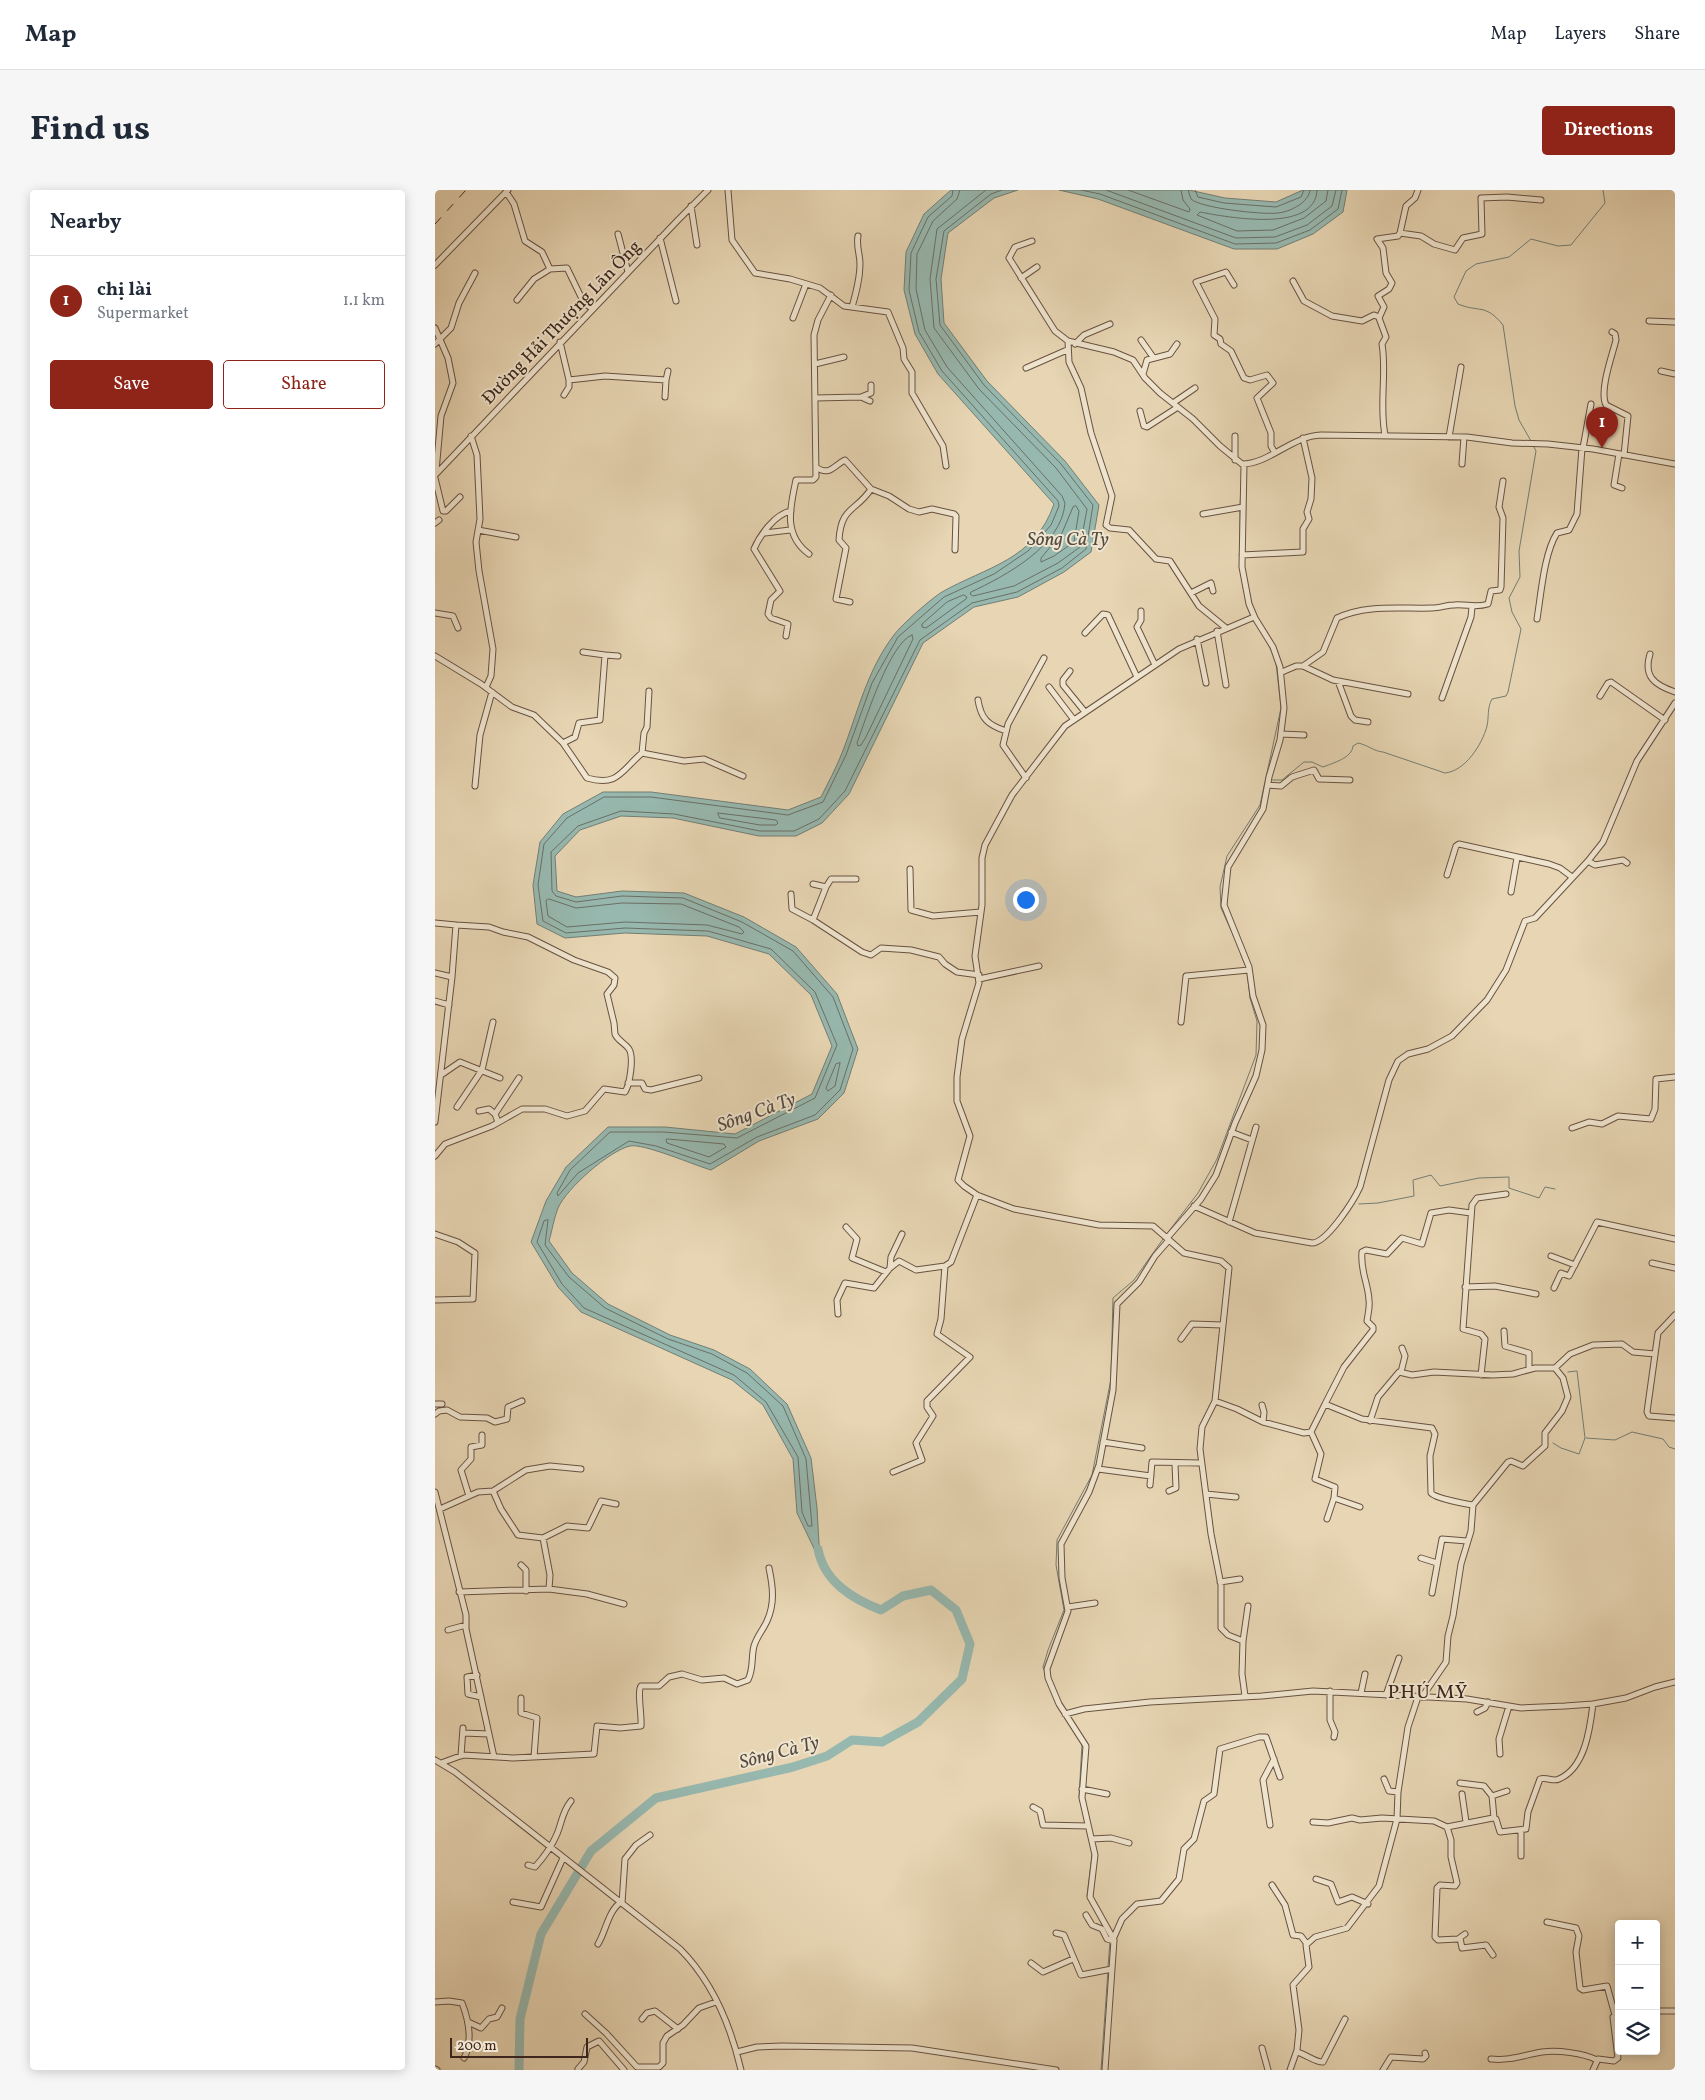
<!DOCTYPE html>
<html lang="en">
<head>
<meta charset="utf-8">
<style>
	body { margin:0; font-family:Vollkorn,serif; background:#f6f6f7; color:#1f2937 }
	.controls { position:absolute; right:15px; bottom:15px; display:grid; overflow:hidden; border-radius:5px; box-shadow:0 2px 12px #0003 }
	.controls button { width:45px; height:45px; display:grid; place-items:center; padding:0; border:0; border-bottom:1px solid #e0e1e3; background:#fff; color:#1f2937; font:25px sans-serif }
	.scale { position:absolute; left:15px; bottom:12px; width:138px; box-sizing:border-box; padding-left:5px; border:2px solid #3e261c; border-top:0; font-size:14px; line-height:18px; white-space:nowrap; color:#3e261c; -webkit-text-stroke:4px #efe4ce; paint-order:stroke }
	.you { position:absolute; left:590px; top:709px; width:18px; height:18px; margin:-12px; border:4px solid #fff; border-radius:50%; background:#1a73e8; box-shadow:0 0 0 8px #1a73e833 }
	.badge { display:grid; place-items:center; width:32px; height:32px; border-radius:50%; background:#8f2418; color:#fff; font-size:16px; font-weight:700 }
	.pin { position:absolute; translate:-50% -41px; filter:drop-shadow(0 1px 2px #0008) }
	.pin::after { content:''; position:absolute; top:26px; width:18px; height:15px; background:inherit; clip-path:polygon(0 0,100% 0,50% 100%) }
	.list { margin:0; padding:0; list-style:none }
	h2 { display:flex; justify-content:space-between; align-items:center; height:65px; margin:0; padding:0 20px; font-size:21px }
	h2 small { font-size:16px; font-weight:400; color:#747a83 }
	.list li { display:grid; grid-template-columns:32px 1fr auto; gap:15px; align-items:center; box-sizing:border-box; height:90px; padding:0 20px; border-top:1px solid #e0e1e3 }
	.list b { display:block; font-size:19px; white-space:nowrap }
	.list p { margin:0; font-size:16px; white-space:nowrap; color:#747a83 }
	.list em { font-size:16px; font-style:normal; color:#747a83 }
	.actions { display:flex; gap:10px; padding:15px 20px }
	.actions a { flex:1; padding:11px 0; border:1px solid #8f2418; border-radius:5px; text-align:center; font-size:18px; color:#8f2418 }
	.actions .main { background:#8f2418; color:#fff }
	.icon { flex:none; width:28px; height:28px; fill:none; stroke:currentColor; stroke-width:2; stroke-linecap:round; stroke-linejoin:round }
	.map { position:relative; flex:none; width:1240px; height:1880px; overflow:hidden; border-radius:5px }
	header { display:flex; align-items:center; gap:30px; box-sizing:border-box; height:70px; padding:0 25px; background:#fff; border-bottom:1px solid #e0e1e3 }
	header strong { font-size:24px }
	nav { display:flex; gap:28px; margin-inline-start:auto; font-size:18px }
	.intro { display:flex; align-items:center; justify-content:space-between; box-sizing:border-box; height:120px; padding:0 30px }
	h1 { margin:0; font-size:35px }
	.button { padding:12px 22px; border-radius:5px; background:#8f2418; color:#fff; font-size:18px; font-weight:700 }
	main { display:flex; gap:30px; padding:0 30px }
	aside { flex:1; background:#fff; border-radius:5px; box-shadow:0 2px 12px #0003 }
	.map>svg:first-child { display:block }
	.water { fill:#97b8af; stroke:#737e74 }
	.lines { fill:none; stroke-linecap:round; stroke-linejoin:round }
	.shore { stroke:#6a6f66; stroke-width:1 }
	.stream { stroke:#737e74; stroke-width:1 }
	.river { stroke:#97b8af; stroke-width:9 }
	.minor-casing { stroke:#685242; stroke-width:7 }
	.minor { stroke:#efe4ce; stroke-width:5 }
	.rail { stroke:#3e261c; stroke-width:1; stroke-dasharray:9 9; stroke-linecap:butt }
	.labels { text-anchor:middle; stroke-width:4; stroke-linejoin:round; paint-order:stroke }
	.street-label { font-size:18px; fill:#3e261c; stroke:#efe4ce }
	.water-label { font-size:19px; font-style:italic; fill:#544a41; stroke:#efe4ce }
	.quarter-label { font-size:20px; letter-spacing:1px; fill:#3e261c; stroke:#efe4ce }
</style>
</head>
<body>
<header>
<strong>Map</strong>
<nav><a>Map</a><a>Layers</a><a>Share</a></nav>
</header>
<div class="intro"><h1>Find us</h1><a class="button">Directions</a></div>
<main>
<aside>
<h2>Nearby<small></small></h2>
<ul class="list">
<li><span class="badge">1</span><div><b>chị lài</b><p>Supermarket</p></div><em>1.1 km</em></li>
</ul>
<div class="actions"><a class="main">Save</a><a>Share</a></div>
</aside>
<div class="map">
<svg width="1240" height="1880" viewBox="0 0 1240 1880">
	<rect width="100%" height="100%" fill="#e7d5b3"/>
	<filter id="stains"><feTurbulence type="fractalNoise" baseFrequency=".004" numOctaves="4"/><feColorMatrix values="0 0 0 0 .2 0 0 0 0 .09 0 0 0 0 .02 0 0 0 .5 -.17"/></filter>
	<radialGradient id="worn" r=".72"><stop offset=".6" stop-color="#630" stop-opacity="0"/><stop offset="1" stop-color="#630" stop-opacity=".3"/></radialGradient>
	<path class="water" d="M516 0H583L559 8 513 43 506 89 509 133 552 191 630 271 664 315 656 362 629 382 583 407 539 417 488 453 414 604 387 633 361 646H324L238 628 186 626 145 640 120 666 122 701 141 707 187 701 249 703 309 727 361 757 402 804 423 859 409 903 383 929 324 951 276 980C259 975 208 953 195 956 174 961 132 998 123 1018 119 1028 117 1041 114 1051L137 1083 173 1114 235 1145 279 1160 315 1179 352 1214 376 1268 382 1318 385 1371 362 1323 358 1269 328 1215 297 1190 146 1122 123 1097 96 1052 111 1011 131 977 173 937H230L300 944 377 904 397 856 376 805 334 764 272 746 190 743 130 748 102 734 98 695 105 652 128 624 168 602H216L353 620 386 607C393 593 401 578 407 563 423 522 432 480 459 445 466 435 497 408 507 402 551 377 600 370 619 314L503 184 480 144 469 100 471 62 489 24Z
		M624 0H754L790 8 841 12 868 0H912L908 22 878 44 842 59H799L663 9Z"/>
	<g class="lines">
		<path class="shore" d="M518 0 517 6 493 27 476 63 474 100 484 142 507 181 623 311 624 316 616 335 593 361 559 384 509 407 463 447 437 493 411 565 388 612 353 625 216 607H169L132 628 109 654 103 695 108 731 131 743 190 738 273 741 336 759 380 802 402 855 380 908 302 948 229 942H175L135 980 122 1003 123 1006 143 983 194 951 221 956 275 974 322 947 380 925 405 900 418 859 398 807 358 761 307 732 248 708 187 706 141 712 121 706 117 701 116 662 143 636 186 621 239 624 325 641H359L384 629 410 601 485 450 537 413 582 402 627 378 651 359 658 315 626 274 549 195 505 135 501 89 509 41 556 4 567 0
			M525 0 522 9 498 31 482 64 481 99 490 140 512 177 627 306 630 313C627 356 570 386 536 402L535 404 538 406 579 396 623 373 645 357 652 319 621 278 544 199 499 138 495 89 502 39 551 0
			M646 0 665 4 800 54 841 53 875 40 903 19 907 0
			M671 0 801 48 840 47 872 35 897 16 901 0
			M693 0 754 22 755 19 748 10 746 0
			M753 0 756 9C765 18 828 25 843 23 854 22 874 13 875 0
			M760 0 763 7 789 13 841 17 866 7 869 0
			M882 0C881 44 791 27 765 22L762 25 802 41 838 40 869 28 891 11 893 0
			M641 316 644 321 639 352 619 366 606 372V368L627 343 638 317Z
			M529 405 532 407 531 409 491 438 487 437V434L512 412Z
			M477 445 478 449 431 547 426 555 423 556 422 553C430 531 455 452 477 445Z
			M283 623 341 630 343 633 341 635H325L285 628Z
			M114 709 141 718 187 713 246 714 304 737 309 742 307 744 272 735 190 732 132 737 113 726 111 711Z
			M405 873 400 896 393 901 391 898 401 874Z
			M233 949 289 954 291 957 274 967 232 953 231 950Z
			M113 1030 110 1055 134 1087 170 1118 233 1149 277 1164 312 1183 348 1216 371 1269 377 1336H373L367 1322 363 1267 331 1212 299 1185 149 1118 127 1094 102 1052 109 1031Z"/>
		<path class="stream" d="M1096 251 1084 230 1080 216 1068 135C1050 113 1045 123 1023 114L1019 107 1031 81 1041 74 1074 67 1096 49 1123 56 1136 55 1170 13 1168 0
			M805 316 806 298
			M805 371V320
			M808 397 811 408
			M833 454 837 462
			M836 590H847L869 572H877L888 577C898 573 917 568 918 556L923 553C933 555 938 561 948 562L1010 583C1030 581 1047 555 1052 536 1054 527 1052 518 1057 509L1071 506 1073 502 1086 439 1077 422 1074 408 1085 387 1084 361 1101 261 1099 257
			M800 749 786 718 785 697 792 666 825 615 846 518 841 473
			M806 765 811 777
			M924 1014 943 1013 979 1006 978 990 996 985 1005 996 1044 988 1074 987V998L1104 1008 1110 997 1120 999
			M731 1045 763 1003 782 969 821 865 822 831 815 808 812 781
			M676 1185 678 1108 699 1090 728 1049
			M1151 1248 1180 1250 1197 1242 1228 1249 1234 1257 1240 1259
			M1118 1253 1126 1258 1144 1264 1150 1248 1142 1181 1133 1182
			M610 1482 608 1477 613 1460 629 1420 621 1375 622 1350 657 1285 676 1189
			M640 1544 647 1554 644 1607 647 1618
			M652 1706 657 1665
			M656 1714 665 1730
			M673 1777 675 1751
			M666 1880 673 1781"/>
		<path class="river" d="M84 1880 85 1829 106 1744 156 1661 221 1608 358 1577 392 1566 417 1550 447 1552 483 1532 527 1489 535 1454 521 1420 496 1400 468 1406 446 1420C418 1409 389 1392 383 1359"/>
		<g class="minor-casing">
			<path id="minor" d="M293 0 297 50 320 83 355 89 385 98 409 116 453 122 468 158 469 169 477 182V203L508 256 511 276
				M71 2 79 14 90 51 107 62 115 79 99 89 82 110
				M256 16 262 55
				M965 43 971 16 980 8 983 0
				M183 44 193 82
				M225 48 241 111
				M597 51 580 57 574 68 620 141 633 151 679 162 698 170 710 188 725 203 758 229 785 256 807 274C834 274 857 246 886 245L1032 247 1077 253 1113 254 1158 259 1240 274
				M0 75 73 0
				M115 79 132 78 149 113 158 119
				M586 88 602 77
				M858 91 869 111 897 126 927 131 939 125 944 127
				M799 95 791 82 761 92 780 129 779 145 785 149 786 154 796 161 809 188 815 190 832 185 838 193 822 208 836 243V256L840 263
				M417 117C421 103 425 89 425 74 425 64 421 56 423 46
				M358 128 371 94
				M1214 131 1240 132
				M0 138 13 168 18 193 6 226 1 281
				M1177 142 1180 144 1181 150C1177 166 1164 201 1171 215L1193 226 1189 265
				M706 150 718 167
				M633 151 634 172 646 198 656 243 677 306 671 335 675 338 694 340 721 369 735 371 764 416 791 438
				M125 152 134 190 170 186 231 190 233 181
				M0 154 16 138 24 113 40 83
				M640 154 649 145 675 134
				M380 174 409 167
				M591 178 632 160
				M1226 181 1240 184
				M708 184 712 170 735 164 742 154
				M129 205 134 197V190
				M230 207 231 190
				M426 207 436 203V195
				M380 208 426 207 435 211
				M738 213 760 198
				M705 221 709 236 712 237 743 217
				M950 245C944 215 952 183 947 154L951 147 944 128 949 117 943 106 954 99 957 93 951 83 948 58 942 49 963 46 965 43 986 46 999 54 1020 60 1028 48 1047 44 1046 8 1072 7 1106 10
				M36 246 42 265 45 329 41 352 44 381 58 459 56 486 51 497
				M1014 247 1026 177
				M1148 258 1156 214
				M1184 264 1179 295 1187 298
				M800 270V246
				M1027 274 1029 247
				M381 277C395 287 399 275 410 270L436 299 454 306 474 319 484 322 497 319 519 324 521 326 520 360
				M0 285 243 30 273 0
				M0 288 8 321H11L25 307
				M768 324 808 317
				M0 333 4 330
				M43 340 81 347
				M330 343 355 340
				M374 364C348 345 355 318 361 290H378L381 287 379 145 383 130 396 105
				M807 365 868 362V339L874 329 872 322 876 309 877 288 868 248
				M756 403 776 393 778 401
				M415 412 401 409 411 358 404 350C406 316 421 322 436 299
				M706 421V430L702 437 720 475
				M0 423 18 426 23 438
				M1102 429C1106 405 1109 363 1122 343L1134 340 1142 324 1147 258
				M782 441 791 495
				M650 443 668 424 673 425 702 487
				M351 446 353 434 336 428 333 424 336 410 345 401 319 359C325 345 340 324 356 321
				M762 449 771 493
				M1215 464C1208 487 1220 495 1240 502
				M170 465 183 466
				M0 466 46 494 77 517 99 525 128 553 152 588C183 597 186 581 207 563L249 571 269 569 308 586
				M868 476 888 462 902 428C931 414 965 419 997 418 1005 418 1012 415 1019 415 1032 414 1041 418 1053 414L1056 401 1065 400 1066 397 1068 328 1064 317 1068 291
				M635 481 628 490V495L650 522
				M847 482 861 476H868L898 490 973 504
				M903 491 916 526 920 530 933 532
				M614 497 639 530
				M1165 506 1173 493 1176 492 1230 530
				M1007 508 1036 427 1037 417
				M543 510C546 529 553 535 571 541
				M846 544 869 545
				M128 553 140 547 144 533 165 530 170 465 148 462
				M207 563 209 543 212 537 214 501
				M591 588 568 555 573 534 609 468
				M833 595 846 596 857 587 879 580 884 589 915 590
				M40 596 45 545 57 502
				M1153 671 1160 675 1188 670 1192 673
				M475 679 476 720 498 726 546 722
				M1012 685 1021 656 1024 654 1114 674 1125 678 1137 687
				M378 694 391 697 378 730 427 762 436 765 446 758 476 760 504 767 510 774 522 782 544 785
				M391 697 396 689H421
				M1076 702 1082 668
				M356 704 357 719 378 730
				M0 733 21 735
				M0 783 17 787
				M544 789 604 776
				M0 811 14 815
				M746 832 751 786 814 780
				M6 885 25 872 65 888
				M193 893H207L210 899 216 900 264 888
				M22 917 47 880 58 832
				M44 921 54 919 60 924
				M0 932 17 787 21 735 54 737 68 742 93 747 139 770 173 782 180 788 179 795 172 804 179 833 180 844C183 851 190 853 194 859 199 867 195 894 190 902L169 899 150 921 132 926 110 919H87L57 936 10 954 0 966
				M63 932 60 924 84 888
				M1137 938 1154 932 1167 934 1183 926 1216 929 1220 919 1221 889 1240 887
				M796 942 817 950
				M759 1016 820 1043 877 1053C892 1053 919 1010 925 997L954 890 963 871 973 864 993 859 1017 846 1052 810 1071 780 1090 731 1100 728 1153 671 1168 652 1202 571 1240 513
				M794 1032 821 937
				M411 1037 422 1049 417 1068 451 1082
				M0 1044 23 1052 40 1063 38 1109 0 1110
				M732 1048 766 1009 781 985 800 933 821 886 827 860 828 835 818 806 814 777 789 715 793 677 828 619 834 587 845 550 849 518 845 477 838 457 820 428 814 414 807 377 809 274
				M1116 1066 1140 1075
				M1217 1073 1240 1078
				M455 1078 456 1067 467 1044
				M1030 1097 1060 1096 1101 1104
				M1119 1098 1126 1083 1134 1086 1162 1032 1240 1049
				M403 1124 402 1110 410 1093 439 1098 455 1078 464 1071 481 1080 510 1076 516 1072 542 1005
				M1240 1125 1223 1143 1212 1222 1214 1226 1240 1228
				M1069 1141 1070 1156 1094 1163V1179
				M746 1149 757 1134 788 1135
				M966 1182 970 1166 967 1158
				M1046 1185 1050 1149 1046 1144 1028 1139 1037 1015 1042 1008 1071 1004
				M780 1211 802 1219 828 1232 869 1243 876 1242 890 1214 927 1229 997 1238 1000 1244 995 1266 996 1303C1000 1308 1030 1314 1038 1315
				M0 1214H7
				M890 1214 909 1177 938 1140V1137L932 1131C933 1124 935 1117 934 1110 933 1093 925 1080 927 1062L931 1060 952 1064 967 1048 987 1054 996 1023 1014 1020 1036 1023
				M827 1215 829 1222 828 1232
				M0 1224 4 1221 12 1220 25 1227 52 1228 60 1232 72 1229 73 1217 87 1211
				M935 1231 943 1207 964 1182 977 1185 999 1182 1058 1185 1078 1184 1100 1178H1120L1135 1164 1158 1155 1187 1154 1198 1162 1220 1164
				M876 1242 886 1264 880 1289 900 1297 899 1308 892 1329
				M668 1252 707 1258
				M663 1279 716 1286
				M458 1282 487 1270 481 1253 498 1226 492 1217V1211L535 1167 502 1144 506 1129 510 1076
				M715 1295 717 1272 765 1273
				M58 1301 66 1319 83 1345 108 1348 115 1385 114 1399
				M734 1301 741 1298 740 1274
				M0 1302 31 1425V1439L59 1567
				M771 1304 801 1307
				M34 1306 26 1280 36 1269V1257L47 1255V1245
				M899 1308 925 1317
				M5 1319 43 1302 58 1301 91 1280 115 1276 146 1279
				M108 1348 132 1336 153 1338 166 1311 181 1314
				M986 1368 1002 1373
				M86 1375 91 1380V1401
				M785 1392 805 1389
				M24 1402 114 1399 152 1404 189 1414
				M997 1403 1007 1349 1032 1351
				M633 1417 660 1413
				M13 1440 31 1435
				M808 1451 813 1416
				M42 1485 32 1487 33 1504 46 1507
				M895 1501V1530L900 1542 899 1547
				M926 1503 930 1484
				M951 1505 964 1468
				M810 1506 807 1484 808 1451 793 1445 786 1438V1395L776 1344 765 1259 767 1237 780 1211 794 1078 786 1071 749 1063 718 1036 664 1035 579 1019 542 1005 529 996 523 990 535 946 522 911V887L527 849 544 793 540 766 547 715V668L550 655 577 605 630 536 744 459 819 427
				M987 1507 1011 1472 1013 1446 1018 1426 1026 1374 1036 1341 1038 1315 1073 1272 1076 1271 1088 1276 1110 1256V1243L1127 1221 1133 1207 1128 1188 1120 1178
				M86 1508V1523L102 1528 99 1567
				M1042 1522 1050 1518 1053 1512
				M630 1524 649 1519 715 1512 827 1506 878 1501 1032 1509 1086 1518 1130 1516 1158 1514 1191 1508 1220 1497 1240 1492
				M28 1543 54 1544
				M1065 1564 1064 1549 1074 1516
				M26 1566 28 1538
				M0 1570 20 1582 245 1759C277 1791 296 1837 306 1880
				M6 1573 28 1565 78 1568 159 1564 162 1536 185 1538 206 1536C207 1526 202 1501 206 1496H224L234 1487 247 1484 267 1490 289 1488 302 1494 313 1490C319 1478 316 1467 319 1456 322 1446 328 1440 332 1431 340 1413 338 1397 334 1378
				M949 1589 954 1601 963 1602
				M1025 1593 1049 1596 1057 1606
				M647 1599 672 1604
				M1027 1604 1031 1632
				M598 1617 605 1621 608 1635 653 1636
				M1059 1628 1057 1606 1072 1601
				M878 1632 893 1633 917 1628 925 1630 947 1628 999 1631 1012 1637 1016 1650V1667L1022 1693 1020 1696 1005 1695 1002 1698 1000 1747 1003 1750 1023 1749 1030 1744
				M835 1635 828 1590 839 1569
				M1012 1637 1058 1628 1061 1629 1065 1642 1091 1639 1093 1622 1105 1589C1112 1587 1118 1592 1124 1589 1150 1578 1155 1539 1158 1514
				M657 1649 676 1648 694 1653
				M1086 1666V1640
				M93 1675 100 1677C109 1667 117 1656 122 1644 127 1632 127 1622 136 1611
				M881 1689 896 1694 903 1712 917 1707 933 1714
				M837 1695 850 1715 858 1745 866 1746 872 1754
				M78 1712 106 1717 128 1668
				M187 1713 190 1669 201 1655 215 1645
				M651 1725 657 1735 667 1739 672 1749 679 1751
				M1112 1732 1141 1738 1144 1746 1141 1762 1145 1798 1148 1800 1172 1796 1180 1825
				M621 1743 629 1745 646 1785 677 1779
				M679 1747 687 1729 702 1714 726 1711 744 1689 749 1659 759 1649 769 1611 779 1604 785 1559 824 1547H831L845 1587
				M1025 1748 1027 1758 1051 1755 1058 1765
				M163 1754C171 1741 173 1721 186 1712
				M596 1773 608 1782 638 1769
				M0 1812 14 1811 27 1813C34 1831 38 1851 29 1868
				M1221 1821H1240
				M150 1824 171 1843 202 1877H224L228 1873V1853L232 1846 248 1835 264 1818 281 1812
				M207 1829 212 1823 220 1821 243 1839
				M33 1832 46 1838 54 1829 62 1827 67 1818
				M827 1858 833 1880
				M302 1862 322 1857 347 1856 477 1858 621 1880
				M862 1862C870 1864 882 1873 888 1872L910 1829
				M1056 1869C1075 1871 1089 1865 1107 1862 1123 1860 1148 1863 1162 1870
				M0 1879 2 1880
				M143 1879 149 1872 152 1857 164 1851 189 1880
				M670 1880 679 1750 655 1707 660 1665 647 1608 651 1556 624 1514 613 1488 612 1479 633 1421 627 1388 626 1354 654 1302 664 1275 678 1200 682 1114 704 1092 720 1066 734 1050
				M855 1880 862 1860 864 1840 858 1795 874 1777 871 1755 880 1747 912 1738 944 1696 962 1629 963 1602 973 1537 983 1507
				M948 1880 956 1867 988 1869 991 1866 990 1863
				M1158 1880 1163 1869 1179 1871 1183 1868 1178 1827 1184 1824"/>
		</g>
		<use href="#minor" class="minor"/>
		<path class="rail" d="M0 34 31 0"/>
	</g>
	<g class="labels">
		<g class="street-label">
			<text transform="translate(126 132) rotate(-46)" y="6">Đường Hải Thượng Lãn Ông</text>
		</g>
		<g class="water-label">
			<text x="633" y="355">Sông Cà Ty</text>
			<text transform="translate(321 921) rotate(-20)" y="7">Sông Cà Ty</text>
			<text transform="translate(344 1561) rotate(-15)" y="7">Sông Cà Ty</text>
		</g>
		<g class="quarter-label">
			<text x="993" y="1508">PHÚ MỸ</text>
		</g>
	</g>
	<rect width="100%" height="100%" filter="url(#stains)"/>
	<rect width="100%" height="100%" fill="url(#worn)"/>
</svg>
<div class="controls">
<button>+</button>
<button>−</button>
<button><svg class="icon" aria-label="layers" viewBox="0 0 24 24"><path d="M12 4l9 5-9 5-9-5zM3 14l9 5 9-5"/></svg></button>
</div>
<div class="scale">200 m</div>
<div class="you"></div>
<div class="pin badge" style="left:1167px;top:258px">1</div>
</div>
</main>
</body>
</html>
